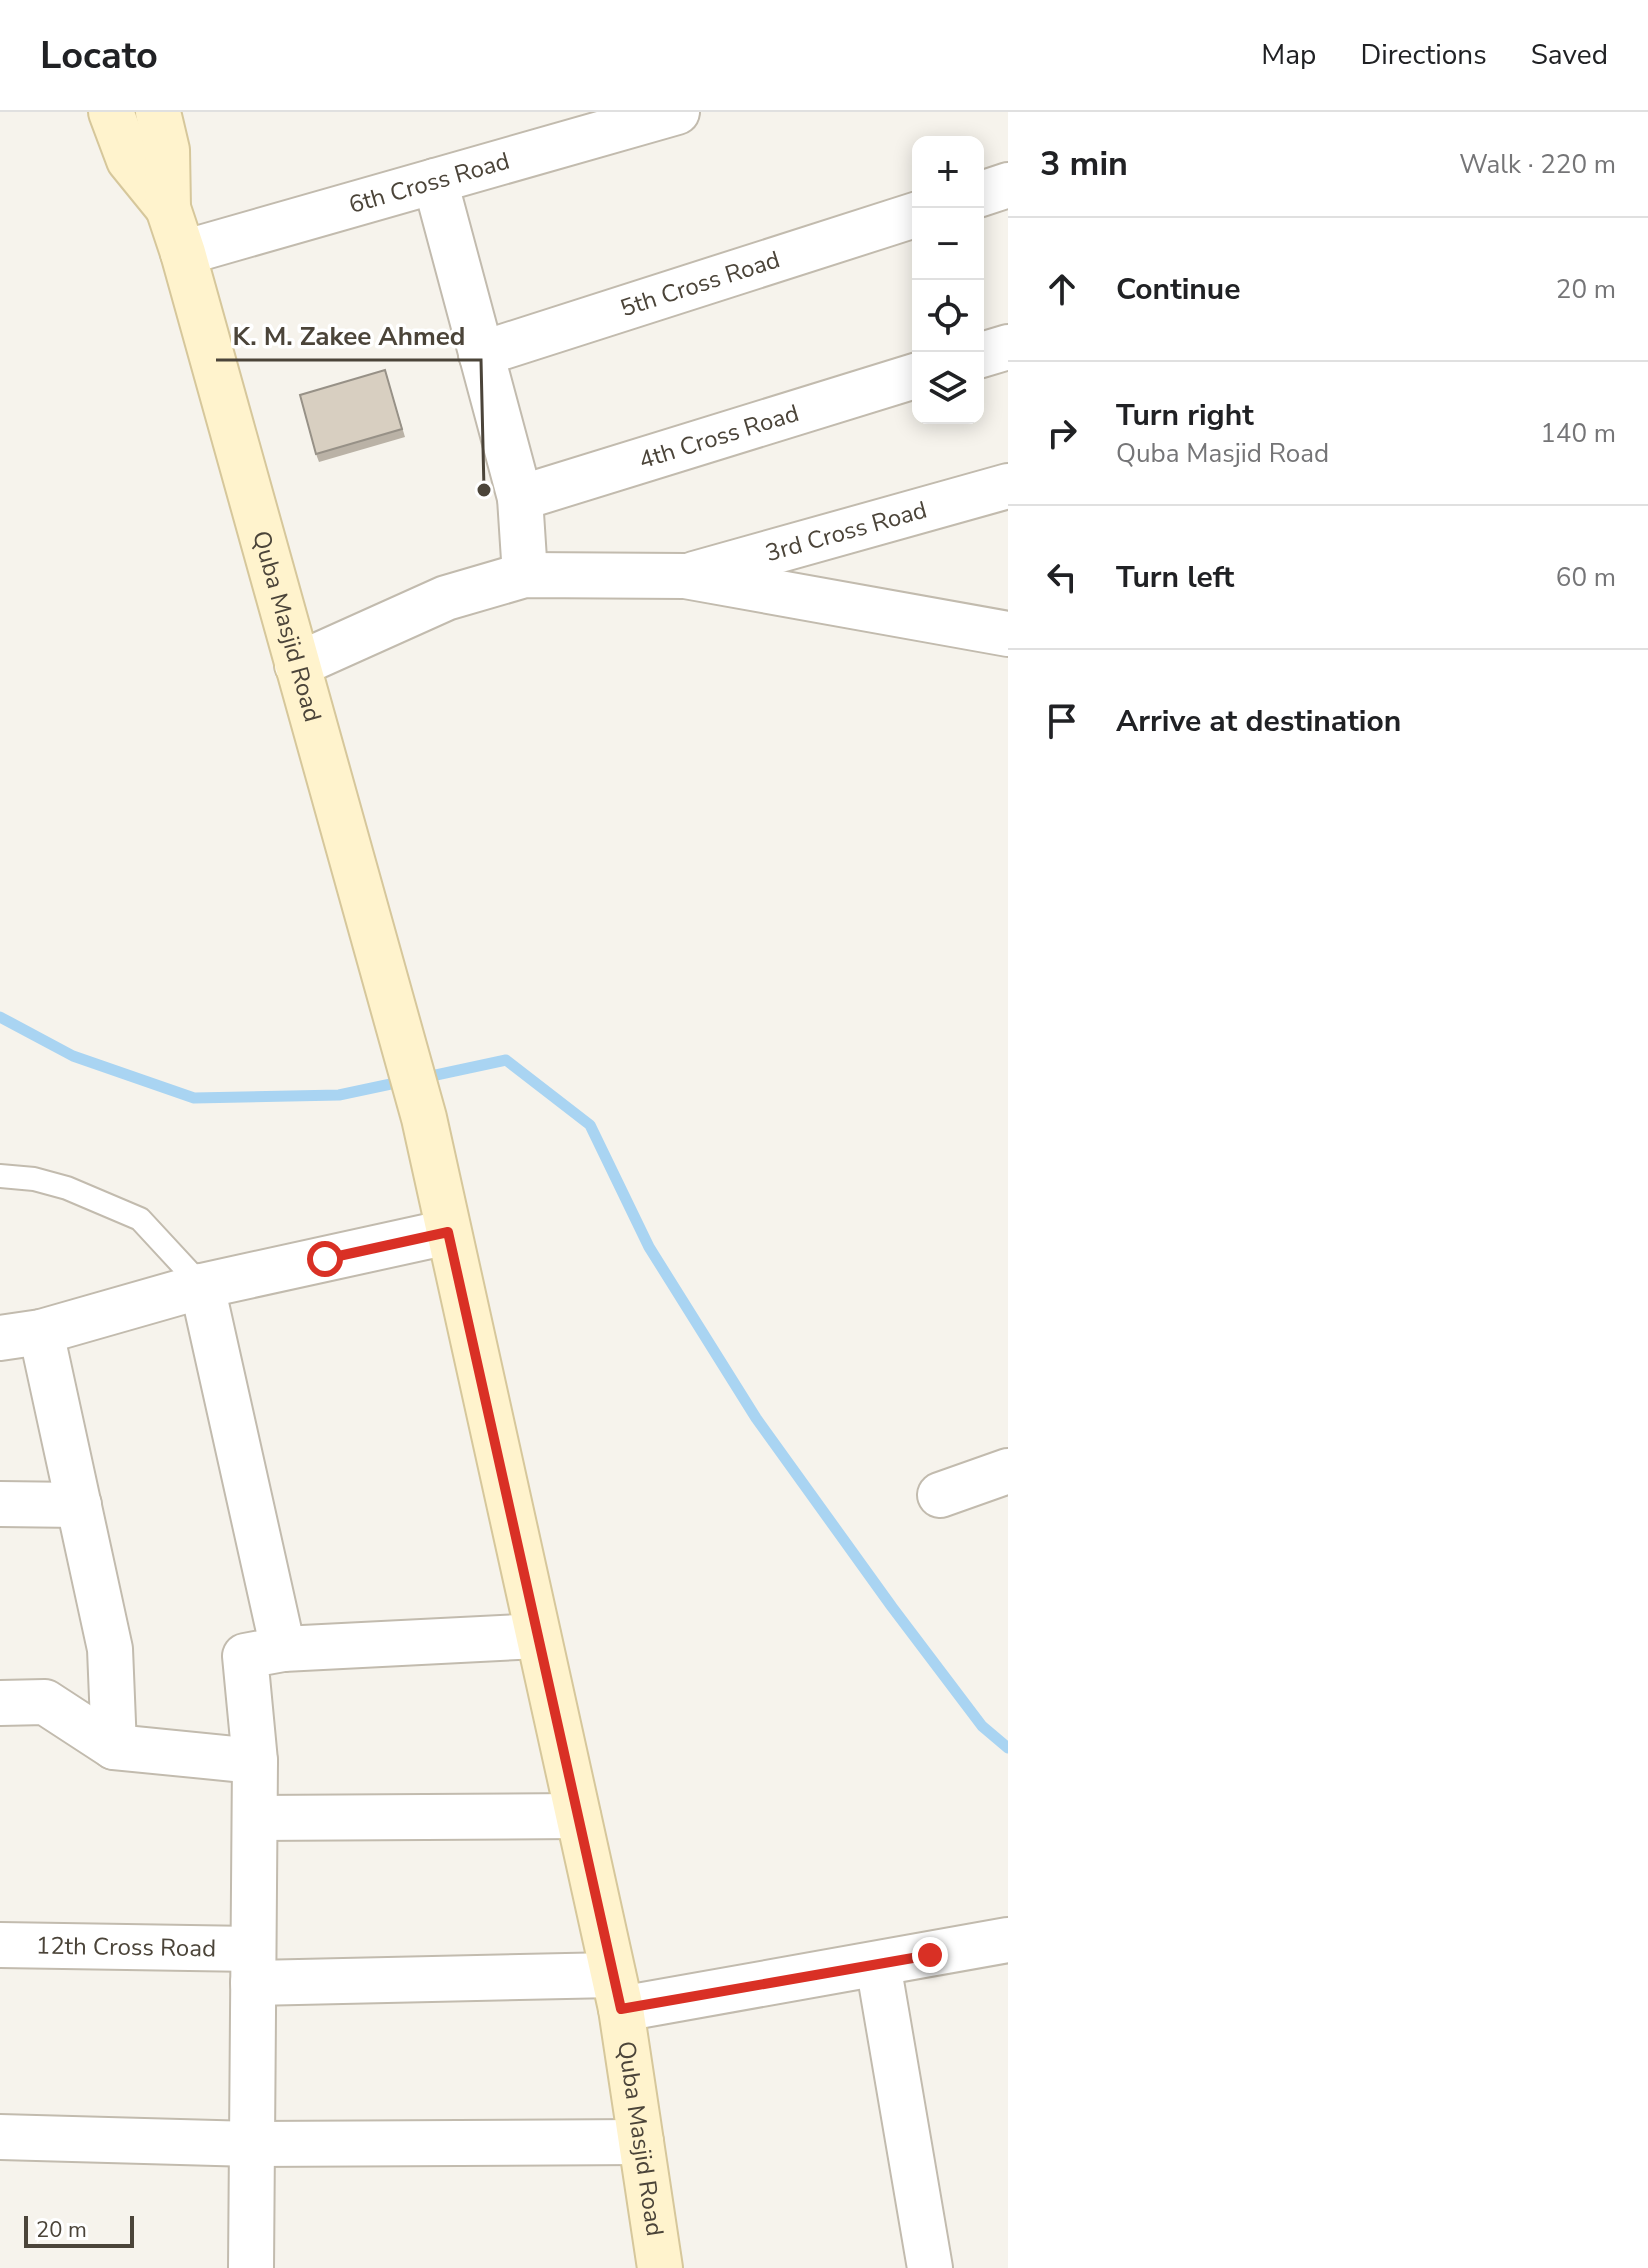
<!DOCTYPE html>
<html lang="en">
<head>
<meta charset="utf-8">
<style>
	body { margin:0; font-family:"Nunito Sans",sans-serif; background:#f2f2f2; color:#202124 }
	.controls { position:absolute; right:24px; top:24px; display:grid; overflow:hidden; border-radius:16px; box-shadow:0 4px 20px #0003 }
	.controls button { width:72px; height:72px; display:grid; place-items:center; padding:0; border:0; border-bottom:2px solid #e0e0e0; background:#fff; color:#202124; font:40px sans-serif }
	.scale { position:absolute; left:24px; bottom:20px; width:110px; box-sizing:border-box; padding-left:8px; border:4px solid #4b4439; border-top:0; font-size:22px; line-height:28px; white-space:nowrap; color:#4b4439; -webkit-text-stroke:6px #fff; paint-order:stroke }
	.stop { position:absolute; width:24px; height:24px; margin:-18px; border:6px solid #d93025; border-radius:50%; background:#fff }
	.stop.end { background:#d93025; border-color:#fff; box-shadow:0 2px 8px #0008 }
	.list { margin:0; padding:0; list-style:none }
	h2 { display:flex; justify-content:space-between; align-items:center; height:104px; margin:0; padding:0 32px; font-size:34px }
	h2 small { font-size:26px; font-weight:400; color:#757577 }
	.list li { display:grid; grid-template-columns:52px 1fr auto; gap:24px; align-items:center; box-sizing:border-box; height:144px; padding:0 32px; border-top:2px solid #e0e0e0 }
	.list b { display:block; font-size:30px; white-space:nowrap }
	.list p { margin:0; font-size:26px; white-space:nowrap; color:#757577 }
	.list em { font-size:26px; font-style:normal; color:#757577 }
	.icon { flex:none; width:44px; height:44px; fill:none; stroke:currentColor; stroke-width:2; stroke-linecap:round; stroke-linejoin:round }
	.map { position:relative; flex:none; width:1008px; height:2156px; overflow:hidden }
	header { display:flex; align-items:center; gap:48px; box-sizing:border-box; height:112px; padding:0 40px; background:#fff; border-bottom:2px solid #e0e0e0 }
	header strong { font-size:38px }
	nav { display:flex; gap:44px; margin-inline-start:auto; font-size:28px }
	main { display:flex }
	aside { flex:1; background:#fff }
	.map>svg:first-child { display:block }
	.lines { fill:none; stroke-linecap:round; stroke-linejoin:round }
	.stream { stroke:#a9d4f2; stroke-width:11 }
	.lane-casing { stroke:#c2bbae; stroke-width:26 }
	.street-casing { stroke:#c2bbae; stroke-width:48 }
	.secondary-casing { stroke:#d6c79b; stroke-width:48 }
	.lane { stroke:#fff; stroke-width:22 }
	.street { stroke:#fff; stroke-width:44 }
	.secondary { stroke:#fff3cd; stroke-width:44 }
	.wall { fill:#bab2a6 }
	.building { fill:#d8cfc1; stroke:#979187; stroke-width:2 }
	.route { stroke:#d93025; stroke-width:10 }
	.labels { text-anchor:middle; stroke-width:7; stroke-linejoin:round; paint-order:stroke }
	.street-label { font-size:24px; fill:#4b4439; stroke:#fff }
	.leader { fill:none; stroke:#4b4439; stroke-width:3 }
	.callout-dot { fill:#4b4439; stroke:#fff; stroke-width:3 }
	.callout-label { font-size:26px; text-anchor:middle; font-weight:bold; fill:#4b4439; stroke:#fff; stroke-width:7; stroke-linejoin:round; paint-order:stroke }
</style>
</head>
<body>
<header>
<strong>Locato</strong>
<nav><a>Map</a><a>Directions</a><a>Saved</a></nav>
</header>
<main>
<div class="map">
<svg width="1008" height="2156" viewBox="0 0 1008 2156">
	<rect width="100%" height="100%" fill="#f6f3ec"/>
	<g class="lines">
		<path class="stream" d="M0 905 73 944 194 986 339 983 405 969
			M422 966 506 948 590 1013 649 1135 756 1306 892 1495 982 1614 1008 1636"/>
		<g class="lane-casing">
			<path id="lane" d="M0 1064 34 1067 67 1076 140 1107 202 1174"/>
		</g>
		<g class="street-casing">
			<g id="street">
				<path d="M435 69 520 386 525 463"/>
				<path d="M978 83 1008 73"/>
				<path id="s1" d="M183 141 677 0"/>
				<path id="s2" d="M481 242 918 102"/>
				<path d="M978 244 1008 235"/>
				<path id="s3" d="M520 386 918 263"/>
				<path id="s4" d="M694 462 1008 374"/>
				<path d="M297 553 446 486 525 463 685 464 1008 522"/>
				<path d="M202 1174 283 1537"/>
				<path d="M41 1220 110 1537 114 1635"/>
				<path d="M0 1226 41 1220 202 1174 448 1120"/>
				<path d="M940 1383 1008 1359"/>
				<path d="M0 1392 79 1393"/>
				<path d="M0 1591 45 1590 114 1635 255 1649"/>
				<path d="M255 1706 578 1704"/>
				<path id="s5" d="M0 1833 253 1837"/>
				<path d="M878 1852 930 2156"/>
				<path d="M253 1871 613 1863"/>
				<path d="M621 1897 1008 1828"/>
				<path d="M0 2025 252 2032 641 2030"/>
				<path d="M251 2156 255 1649 245 1544 283 1537 538 1524"/>
			</g>
		</g>
		<g class="secondary-casing">
			<g id="secondary">
				<path d="M111 0 129 48 168 96"/>
				<path id="s6" d="M158 0 167 38 168 96 183 141 424 1006 621 1897 660 2156"/>
			</g>
		</g>
		<use href="#lane" class="lane"/>
		<use href="#street" class="street"/>
		<use href="#secondary" class="secondary"/>
	</g>
	<path class="wall" d="M385 258 405 325 319 350 316 342Z"/>
	<path class="building" d="M385 258 402 317 316 342 300 283Z"/>
	<g class="lines">
		<path class="route" d="M325 1147 448 1120 621 1897 930 1843"/>
	</g>
	<g class="labels">
		<g class="street-label">
			<text dy="8" stroke="none"><textPath href="#s1" startOffset="256">6th Cross Road</textPath></text>
			<text dy="8" stroke="none"><textPath href="#s2" startOffset="230">5th Cross Road</textPath></text>
			<text dy="8" stroke="none"><textPath href="#s3" startOffset="208">4th Cross Road</textPath></text>
			<text dy="8" stroke="none"><textPath href="#s4" startOffset="158">3rd Cross Road</textPath></text>
			<text dy="8" stroke="none"><textPath href="#s6" startOffset="532">Quba Masjid Road</textPath></text>
			<text dy="8" stroke="none"><textPath href="#s5" startOffset="126">12th Cross Road</textPath></text>
			<text dy="8" stroke="none"><textPath href="#s6" startOffset="2086">Quba Masjid Road</textPath></text>
		</g>
	</g>
	<path class="leader" d="M484 378L481 248H216"/>
	<circle class="callout-dot" cx="484" cy="378" r="8"/>
	<g class="callout-label">
		<text x="349" y="233">K. M. Zakee Ahmed</text>
	</g>
</svg>
<div class="controls">
<button>+</button>
<button>−</button>
<button><svg class="icon" aria-label="locate" viewBox="0 0 24 24"><circle cx="12" cy="12" r="6"/><path d="M12 2v4M12 18v4M2 12h4M18 12h4"/></svg></button>
<button><svg class="icon" aria-label="layers" viewBox="0 0 24 24"><path d="M12 4l9 5-9 5-9-5zM3 14l9 5 9-5"/></svg></button>
</div>
<div class="scale">20 m</div>
<div class="stop" style="left:325px;top:1147px"></div>
<div class="stop end" style="left:930px;top:1843px"></div>
</div>
<aside>
<h2>3 min<small>Walk · 220 m</small></h2>
<ul class="list">
<li><svg class="icon" aria-label="ahead" viewBox="0 0 24 24"><path d="M12 20V5M6 11l6-6 6 6"/></svg><div><b>Continue</b></div><em>20 m</em></li>
<li><svg class="icon" aria-label="right" viewBox="0 0 24 24"><path d="M7 20v-9h11M14 6l5 5-5 5"/></svg><div><b>Turn right</b><p>Quba Masjid Road</p></div><em>140 m</em></li>
<li><svg class="icon" aria-label="left" viewBox="0 0 24 24"><path d="M17 20v-9H6M10 6l-5 5 5 5"/></svg><div><b>Turn left</b></div><em>60 m</em></li>
<li><svg class="icon" aria-label="arrive" viewBox="0 0 24 24"><path d="M6 21V4h12l-3 4 3 4H6"/></svg><div><b>Arrive at destination</b></div></li>
</ul>
</aside>
</main>
</body>
</html>
